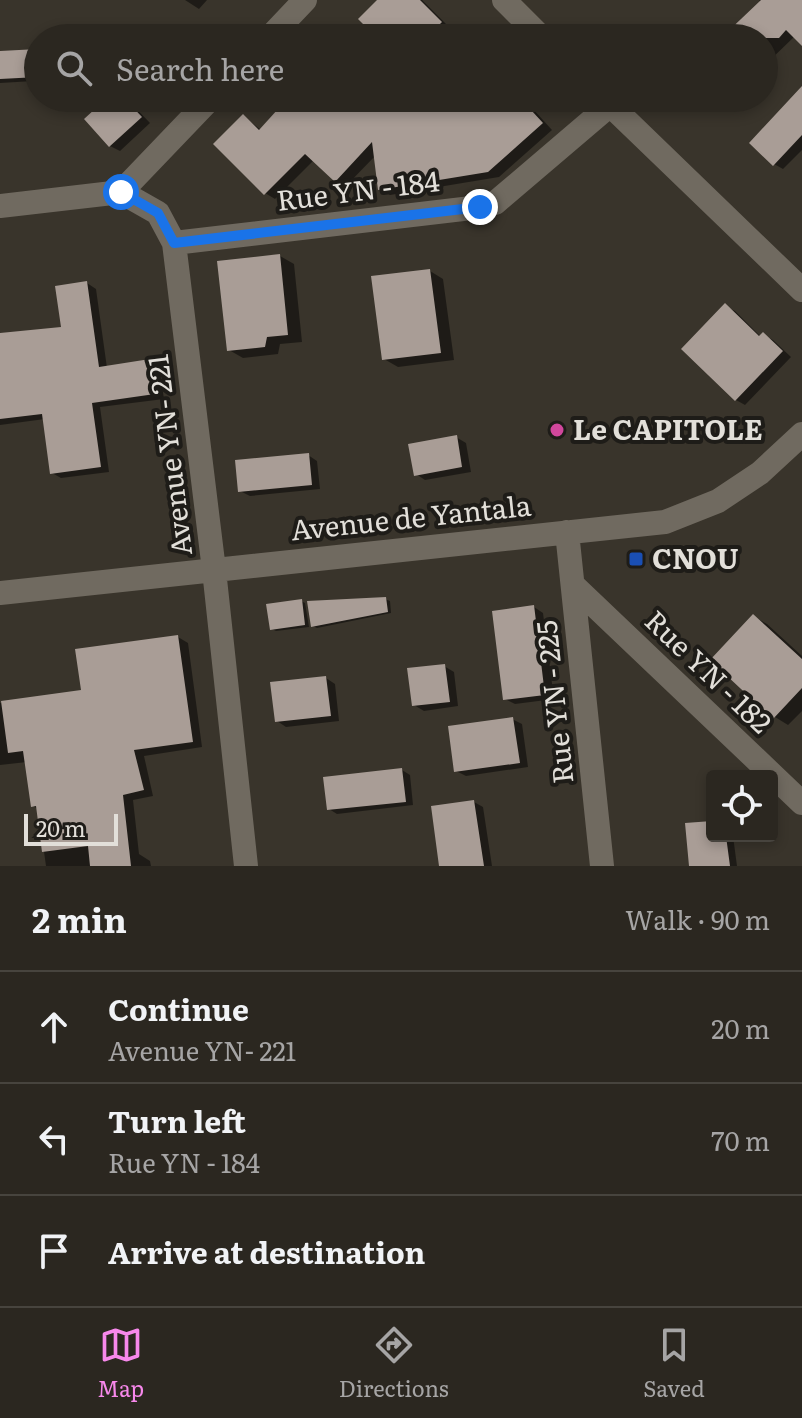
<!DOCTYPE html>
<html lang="en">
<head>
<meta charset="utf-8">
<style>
	body { margin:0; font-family:Literata,serif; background:#37332d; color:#f1f3f6 }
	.controls { position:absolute; right:24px; bottom:24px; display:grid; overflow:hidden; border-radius:8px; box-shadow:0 4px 12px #0003 }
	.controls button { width:72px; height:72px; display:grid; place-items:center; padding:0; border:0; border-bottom:2px solid #47443e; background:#2b2720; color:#f1f3f6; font:40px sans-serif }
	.scale { position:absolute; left:24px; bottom:20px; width:94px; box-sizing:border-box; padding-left:8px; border:4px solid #e2dfd9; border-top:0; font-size:22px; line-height:28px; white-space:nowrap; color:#e2dfd9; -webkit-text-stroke:6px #1e1c18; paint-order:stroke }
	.stop { position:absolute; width:24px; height:24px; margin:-18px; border:6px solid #1a73e8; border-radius:50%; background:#fff }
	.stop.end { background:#1a73e8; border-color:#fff; box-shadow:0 2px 8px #0008 }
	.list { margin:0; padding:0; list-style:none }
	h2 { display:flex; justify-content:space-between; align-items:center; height:104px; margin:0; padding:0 32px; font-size:34px }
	h2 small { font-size:26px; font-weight:400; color:#a6a5a5 }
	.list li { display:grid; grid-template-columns:52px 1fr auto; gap:24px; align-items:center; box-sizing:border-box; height:112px; padding:0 32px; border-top:2px solid #47443e }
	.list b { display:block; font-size:30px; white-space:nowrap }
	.list p { margin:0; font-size:26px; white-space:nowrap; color:#a6a5a5 }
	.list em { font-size:26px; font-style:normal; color:#a6a5a5 }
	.icon { flex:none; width:44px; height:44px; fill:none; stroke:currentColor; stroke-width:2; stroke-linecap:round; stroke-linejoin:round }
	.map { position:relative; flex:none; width:802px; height:866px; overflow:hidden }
	.search { position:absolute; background:#2b2720; box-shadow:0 4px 12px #0003; left:24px; right:24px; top:24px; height:88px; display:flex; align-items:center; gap:20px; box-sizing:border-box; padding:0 28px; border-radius:44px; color:#a6a5a5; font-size:30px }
	.sheet { height:440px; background:#2b2720 }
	nav { display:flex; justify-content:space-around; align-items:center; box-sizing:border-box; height:112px; border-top:2px solid #47443e; background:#2b2720; font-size:22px; color:#a6a5a5 }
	nav a { display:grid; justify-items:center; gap:4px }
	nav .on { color:#f788eb }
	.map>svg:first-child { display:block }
	.shadow { fill:#0007 }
	.building { fill:#a99d96 }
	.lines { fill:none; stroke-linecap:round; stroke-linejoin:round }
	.minor { stroke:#706a60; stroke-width:24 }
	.route { stroke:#1a73e8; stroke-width:10 }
	.hotel-dot { fill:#d1479c; stroke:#1e1c18; stroke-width:3 }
	.transit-dot { fill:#1a4fb4; stroke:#1e1c18; stroke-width:3 }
	.labels { text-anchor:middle; stroke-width:8; stroke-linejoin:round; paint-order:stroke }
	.street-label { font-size:28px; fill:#e2dfd9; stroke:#1e1c18 }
	.poi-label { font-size:28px; font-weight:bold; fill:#e2dfd9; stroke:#1e1c18; text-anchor:start }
</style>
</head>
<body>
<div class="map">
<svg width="802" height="866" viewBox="0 0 802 866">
	<rect width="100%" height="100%" fill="#39342b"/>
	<path class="shadow" d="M185 0H207L199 9Z
		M380 0H422L451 29 443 38H379Z
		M759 0H802V43L795 36 764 66V38H724L761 2Z
		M31 46H38V88L34 81 0 83V53L32 51Z
		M802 89V150L783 169 774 164Z
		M110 98H126L150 123 120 151 110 146Z
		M291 98H523L552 130 499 177 390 195 380 189 376 155 346 186 314 160 275 199 265 193 243 116 261 130Z
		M280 256 294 264 302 342 280 344 278 354 243 358 229 350Z
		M430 271 443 279 454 360 398 367 384 359Z
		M87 283 96 289 107 368 150 362 159 367 164 399 100 407 109 472 61 478 52 473 45 419 0 425V335L63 328Z
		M725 306 735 311 761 337 764 335 773 340 791 357 745 405 736 400Z
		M456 437 466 443 471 472 425 480 416 474Z
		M308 455 317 461 320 489 250 496 240 491Z
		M385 599 390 601 391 613 317 628 313 626Z
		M301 601 305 603 309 627 276 631 272 629Z
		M534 607 543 613 554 699 515 704 505 699Z
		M753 616 767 624 802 656V711L788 725 775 717 713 660Z
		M178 637 188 643 202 747 144 756 153 796 133 800 139 854 150 861 151 866H46L38 809 33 806 27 762 0 765V703L83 692Z
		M444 666 454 672 458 706 424 711 414 705Z
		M326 678 335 684 339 721 286 727 277 721Z
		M512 719 522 724 528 767 466 776 456 771Z
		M402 770 410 775 413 805 337 814 329 809Z
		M474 802 483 807 492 866H441Z
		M712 823V836H733L737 866H691Z"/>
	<path class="building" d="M377 0H420L442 22 426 38H377L358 19Z
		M761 0H802V46L786 30 779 38H721Z
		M38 49V77L0 79V51Z
		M802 86V135L773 166 749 143Z
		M107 98H124L142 117 109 147 84 119Z
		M288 98H520L543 123 488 172 378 190 372 142 335 182 305 154 264 195 213 144 243 114 259 130Z
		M280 254 288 335 267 337 265 347 227 351 217 261Z
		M430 269 441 353 382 360 371 276Z
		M87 281 99 367 150 359 155 394 92 403 101 467 50 474 42 414 0 419V333L61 327 55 286Z
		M725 303 759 336 763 332 783 351 735 401 681 349Z
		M457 435 462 467 414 476 408 444Z
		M309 453 312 485 238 492 235 460Z
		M386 597 388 612 311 627 307 601Z
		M302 599 305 625 270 630 266 604Z
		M534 605 545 695 503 700 492 611Z
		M753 614 802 659V688L773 719 710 660Z
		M178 635 193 742 134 750 144 790 123 795 131 866H90L88 846 42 852 36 806 31 807 23 751 8 753 1 701 81 690 75 649Z
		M445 664 450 702 412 706 407 668Z
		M326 676 331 716 275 722 270 682Z
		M513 717 520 763 454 772 448 726Z
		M402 768 406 802 327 810 323 777Z
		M474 800 484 866H439L431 806Z
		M712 821V836H726L730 866H689L685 823Z"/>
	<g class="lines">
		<path class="minor" d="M504 0 542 38
			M269 38 305 0
			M603 98 802 290
			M121 192 158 213 174 243 214 570 246 866
			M121 192 211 98
			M0 206 121 192
			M174 243 480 207 495 203 610 105
			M567 532 602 866
			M573 585 802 803
			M0 593 665 522 718 501 760 473 802 434"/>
	</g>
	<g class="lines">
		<path class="route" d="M121 192 158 213 174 243 480 207"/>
	</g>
	<circle class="hotel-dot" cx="557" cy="430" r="8"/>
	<rect class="transit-dot" x="628" y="551" width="16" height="16" rx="4"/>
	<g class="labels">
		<g class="street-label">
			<text transform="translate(358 191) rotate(-7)" y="10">Rue YN - 184</text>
			<text transform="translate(170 455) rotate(-97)" y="10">Avenue YN- 221</text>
			<text transform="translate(411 518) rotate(-6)" y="10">Avenue de Yantala</text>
			<text transform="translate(708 672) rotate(44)" y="10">Rue YN - 182</text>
			<text transform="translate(555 702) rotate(-96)" y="10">Rue YN - 225</text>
		</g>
		<g class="poi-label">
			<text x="573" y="440">Le CAPITOLE</text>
			<text x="652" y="569">CNOU</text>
		</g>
	</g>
</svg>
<div class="controls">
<button><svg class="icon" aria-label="locate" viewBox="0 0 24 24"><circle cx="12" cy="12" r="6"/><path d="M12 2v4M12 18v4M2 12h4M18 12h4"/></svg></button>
</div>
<div class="scale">20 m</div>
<div class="stop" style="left:121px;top:192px"></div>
<div class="stop end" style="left:480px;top:207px"></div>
<div class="search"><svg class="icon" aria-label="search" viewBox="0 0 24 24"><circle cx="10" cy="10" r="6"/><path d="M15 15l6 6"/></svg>Search here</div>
</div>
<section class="sheet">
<h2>2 min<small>Walk · 90 m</small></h2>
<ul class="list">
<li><svg class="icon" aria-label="ahead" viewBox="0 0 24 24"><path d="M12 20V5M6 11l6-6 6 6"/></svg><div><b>Continue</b><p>Avenue YN- 221</p></div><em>20 m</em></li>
<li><svg class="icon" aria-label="left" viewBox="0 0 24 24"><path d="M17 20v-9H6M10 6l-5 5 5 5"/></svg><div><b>Turn left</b><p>Rue YN - 184</p></div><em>70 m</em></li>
<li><svg class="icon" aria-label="arrive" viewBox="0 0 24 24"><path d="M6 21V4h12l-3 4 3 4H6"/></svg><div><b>Arrive at destination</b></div></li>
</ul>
</section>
<nav>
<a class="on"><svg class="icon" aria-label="map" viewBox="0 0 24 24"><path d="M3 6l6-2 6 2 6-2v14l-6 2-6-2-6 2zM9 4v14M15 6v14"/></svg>Map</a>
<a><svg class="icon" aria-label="directions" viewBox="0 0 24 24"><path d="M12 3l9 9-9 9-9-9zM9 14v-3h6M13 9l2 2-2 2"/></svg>Directions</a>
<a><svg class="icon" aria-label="saved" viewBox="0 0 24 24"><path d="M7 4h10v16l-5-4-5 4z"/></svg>Saved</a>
</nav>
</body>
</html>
